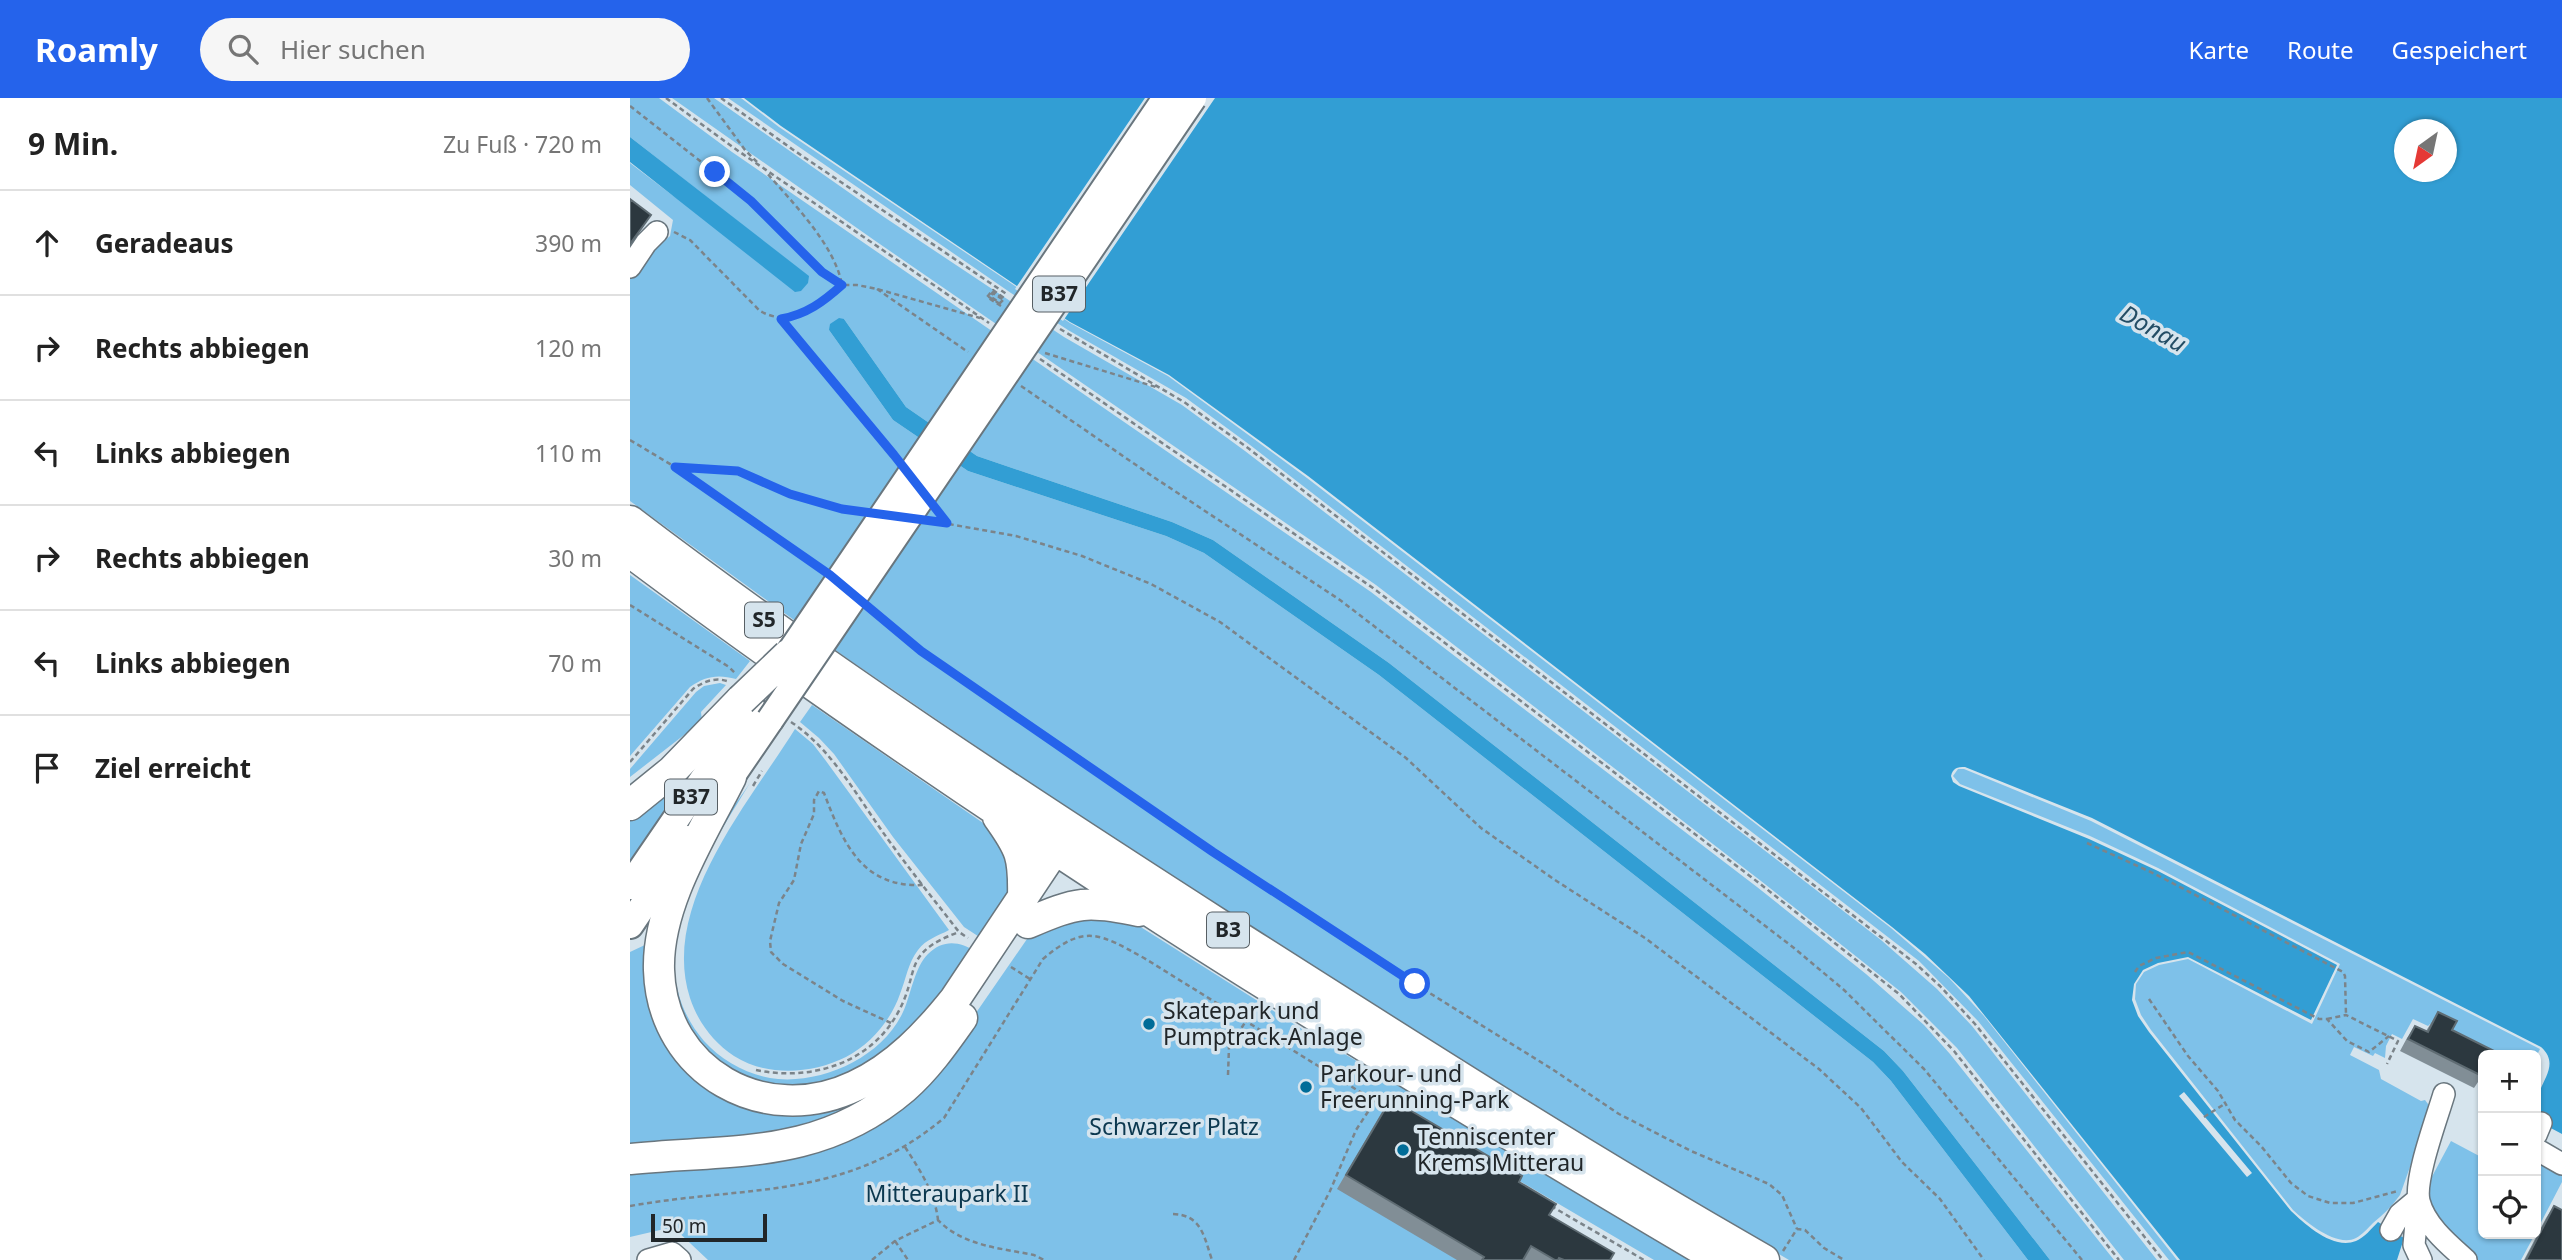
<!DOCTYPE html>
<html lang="de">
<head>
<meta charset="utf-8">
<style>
	body { margin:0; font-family:"Noto Sans",sans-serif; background:#f6f6f6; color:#222 }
	.controls { position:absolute; right:21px; bottom:21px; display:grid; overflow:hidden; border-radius:10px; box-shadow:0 2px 5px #0004 }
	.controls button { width:63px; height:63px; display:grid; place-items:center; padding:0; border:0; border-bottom:2px solid #e0e0e0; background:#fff; color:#222; font:35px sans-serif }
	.compass { position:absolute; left:1764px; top:21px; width:63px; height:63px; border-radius:50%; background:#fff; box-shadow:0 2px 5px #0004; rotate:213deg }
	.scale { position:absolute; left:21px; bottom:18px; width:116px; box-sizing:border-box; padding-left:7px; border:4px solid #212629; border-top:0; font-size:19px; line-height:24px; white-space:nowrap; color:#212629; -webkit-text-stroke:5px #d6e4ed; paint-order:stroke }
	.stop { position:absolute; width:21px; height:21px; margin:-16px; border:5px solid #2563eb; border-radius:50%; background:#fff }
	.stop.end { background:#2563eb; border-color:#fff; box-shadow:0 2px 7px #0008 }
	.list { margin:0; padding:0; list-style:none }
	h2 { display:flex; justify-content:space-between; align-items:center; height:91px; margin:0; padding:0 28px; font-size:30px }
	h2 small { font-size:23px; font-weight:400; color:#767676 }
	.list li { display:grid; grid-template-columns:46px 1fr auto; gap:21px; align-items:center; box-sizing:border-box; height:105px; padding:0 28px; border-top:2px solid #e0e0e0 }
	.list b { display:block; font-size:26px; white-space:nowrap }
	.list em { font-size:23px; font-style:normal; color:#767676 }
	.icon { flex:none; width:38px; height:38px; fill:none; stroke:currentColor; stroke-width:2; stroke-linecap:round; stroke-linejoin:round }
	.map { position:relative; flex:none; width:1932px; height:1162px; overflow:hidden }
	header { display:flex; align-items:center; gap:42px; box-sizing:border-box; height:98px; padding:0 35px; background:#2563eb; color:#fff }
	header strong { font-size:33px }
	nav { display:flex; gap:38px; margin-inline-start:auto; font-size:24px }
	.search { width:490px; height:63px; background:#f6f6f6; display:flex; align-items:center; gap:18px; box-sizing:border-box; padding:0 24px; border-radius:38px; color:#767676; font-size:26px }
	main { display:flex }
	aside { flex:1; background:#fff }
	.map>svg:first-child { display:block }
	.green { fill:#7ec1e9 }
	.water { fill:#329ed4; fill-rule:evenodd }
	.pier { fill:#d6e4ed }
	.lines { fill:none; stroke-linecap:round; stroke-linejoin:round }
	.minor-casing { stroke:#69767e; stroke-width:24 }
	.major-casing { stroke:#69767e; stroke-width:30 }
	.highway-casing { stroke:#69767e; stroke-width:33 }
	.path { stroke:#7b848a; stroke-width:2.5; stroke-dasharray:5 3.5; stroke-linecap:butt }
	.minor { stroke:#fff; stroke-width:21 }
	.major { stroke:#fff; stroke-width:26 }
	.highway { stroke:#fff; stroke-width:30 }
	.major-bridge-casing { stroke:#69767e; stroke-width:30; stroke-linecap:butt }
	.highway-bridge-casing { stroke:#69767e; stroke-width:33; stroke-linecap:butt }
	.major-bridge { stroke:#fff; stroke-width:26 }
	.highway-bridge { stroke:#fff; stroke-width:30 }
	.wall { fill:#818e96 }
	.building { fill:#2c383f; stroke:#5f6c73; stroke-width:2 }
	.route { stroke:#2563eb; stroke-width:9 }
	.poi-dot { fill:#006c98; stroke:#d6e4ed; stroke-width:2.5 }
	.labels { text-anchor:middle; stroke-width:7; stroke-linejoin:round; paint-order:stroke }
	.shield { fill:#d6e4ed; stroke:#575f64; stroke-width:2 }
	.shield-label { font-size:21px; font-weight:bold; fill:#212629 }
	.poi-label { font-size:23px; fill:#212629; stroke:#d6e4ed; text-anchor:start }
	.park-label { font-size:23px; fill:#0b384f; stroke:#d6e4ed }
	.water-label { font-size:24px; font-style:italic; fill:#234d65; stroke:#d6e4ed }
</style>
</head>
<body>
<header>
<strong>Roamly</strong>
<div class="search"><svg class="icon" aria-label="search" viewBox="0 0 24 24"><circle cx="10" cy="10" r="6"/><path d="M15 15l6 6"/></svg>Hier suchen</div>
<nav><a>Karte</a><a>Route</a><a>Gespeichert</a></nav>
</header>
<main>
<aside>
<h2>9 Min.<small>Zu Fuß · 720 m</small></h2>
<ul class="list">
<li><svg class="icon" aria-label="ahead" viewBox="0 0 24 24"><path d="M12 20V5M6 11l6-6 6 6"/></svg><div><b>Geradeaus</b></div><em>390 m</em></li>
<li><svg class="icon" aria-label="right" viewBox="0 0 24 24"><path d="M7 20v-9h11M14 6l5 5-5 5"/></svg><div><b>Rechts abbiegen</b></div><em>120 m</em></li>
<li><svg class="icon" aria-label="left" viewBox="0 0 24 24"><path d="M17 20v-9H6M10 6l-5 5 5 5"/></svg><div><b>Links abbiegen</b></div><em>110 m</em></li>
<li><svg class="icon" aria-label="right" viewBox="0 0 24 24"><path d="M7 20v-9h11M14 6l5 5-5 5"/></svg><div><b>Rechts abbiegen</b></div><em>30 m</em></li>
<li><svg class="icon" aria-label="left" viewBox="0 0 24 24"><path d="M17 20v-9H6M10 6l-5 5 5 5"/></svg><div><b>Links abbiegen</b></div><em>70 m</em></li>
<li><svg class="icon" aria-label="arrive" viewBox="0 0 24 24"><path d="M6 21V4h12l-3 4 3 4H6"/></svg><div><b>Ziel erreicht</b></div></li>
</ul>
</aside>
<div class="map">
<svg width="1932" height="1162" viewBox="0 0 1932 1162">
	<rect width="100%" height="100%" fill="#d6e4ed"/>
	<path class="green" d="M0 0H29L102 54 741 494 1127 789 1236 876 1294 927 1320 956 1484 1162H1420L1273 973 1254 953 759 565 583 442 542 424 347 358 276 309 214 221 199 232 263 322 338 373 536 438 574 455 749 577 1243 964 1261 983 1398 1162H1159L978 1056 746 912 456 723 215 559 0 403V179L7 168 40 138 43 122 0 87V65L42 97 178 185V178L0 39Z
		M42 0H84L254 119 434 239 552 307 615 353 1251 842 1307 891 1342 928 1527 1162H1494L1327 950 1271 894 1131 783 746 487 244 142Z
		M98 0H111L149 29 440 225 538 278 677 380 1261 830 1319 880 1354 918 1547 1162H1539L1348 923 1289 863 620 347 556 300 438 232 381 195Z
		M0 477 120 563 106 581C88 576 75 578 60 589L0 658Z
		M90 585 96 587 71 614 72 623 0 679V671L66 594 74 588Z
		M182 607 372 738 382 791 354 842 334 829 263 739 204 656 189 640 170 624Z
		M165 631 183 646 196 663 319 832C308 838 296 841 288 852 278 865 276 881 270 896 261 922 241 946 216 959 182 976 137 979 104 958 83 944 68 924 60 900 30 807 119 705 165 631Z
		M80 647 0 772V719Z
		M1328 671H1334L1461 723 1910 951 1906 959 1853 957 1800 926 1798 928 1783 921 1772 941 1762 936 1756 948 1755 960 1745 955 1743 958 1724 949 1720 957 1749 972 1751 981 1791 1003 1795 1002 1801 1010 1770 1097C1762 1108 1753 1117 1743 1125 1738 1130 1732 1137 1726 1140 1707 1150 1676 1124 1663 1112L1521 932 1511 917 1505 901 1506 886 1514 874 1529 867 1558 861 1682 926 1710 866 1528 770 1460 738 1330 686 1323 678Z
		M120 685C75 759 4 861 74 943 93 964 119 978 148 981 195 985 253 958 273 914 281 897 284 870 298 856 313 841 330 843 346 854 313 904 279 954 223 982 120 1033 17 941 40 833 52 778 88 731 120 685Z
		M429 821H498L675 933 1069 1162H1024L757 1005 752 1014 850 1162H78L43 1129 0 1139V1067L160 1055 339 925 397 841 410 830Z
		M17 846 24 903 128 1007 292 962 190 1032 0 1053V854Z
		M1821 1043 1853 1060V1136H1905L1891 1162H1844L1798 1113 1797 1088Z
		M1906 1064 1932 1078V1084L1906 1134Z"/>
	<path class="water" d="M114 0H1932V1036L1906 1022C1906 1017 1905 1010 1906 1005 1910 983 1931 967 1911 949L1462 720 1335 669C1327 669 1323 670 1321 678L1323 684 1329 688 1459 741 1528 773 1707 867 1681 922 1558 859 1528 865 1513 872 1504 886 1502 902 1508 918 1519 934 1661 1113C1676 1127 1703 1152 1726 1143 1734 1140 1742 1130 1748 1124L1774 1140 1767 1162H1550L1339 898 1295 856 1262 829 678 378 539 277 440 224 151 28ZM1774 32H1816V74H1774Z
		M0 39 179 178 178 185 171 193 165 194 0 64Z
		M209 220 214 221 276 309 347 358 542 424 583 442 759 565 1254 953 1273 973 1420 1162H1398L1261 983 1243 964 749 577 574 455 536 438 338 373 263 322 199 232 200 226Z"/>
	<path class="pier" d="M515 0H585L433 223 385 191Z
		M1554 994 1622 1075 1617 1079 1549 998Z"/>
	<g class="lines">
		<g class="minor-casing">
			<path id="minor" d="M0 169 16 145 27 134
				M1814 996C1807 1020 1784 1081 1789 1103 1795 1127 1818 1146 1836 1162
				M1906 1037 1911 1025
				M1906 1051 1932 1066
				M1788 1103 1784 1147 1791 1162
				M1761 1132 1770 1116 1788 1101
				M18 1162 42 1155 50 1162"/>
		</g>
		<g class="major-casing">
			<path id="major" d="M90 695 140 622
				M0 788 122 610
				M0 827 58 741"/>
		</g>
		<g class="highway-casing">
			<path id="highway" d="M0 423C193 570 397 703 601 834 777 946 953 1059 1134 1162
				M0 454C347 714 717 942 1090 1162
				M101 679C72 737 27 806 29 872 32 974 135 1031 225 988 266 969 297 936 325 901L437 733
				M0 707 42 673 111 602
				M368 719C391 751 394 759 393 799
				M398 825C447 804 457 802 509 813
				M0 1061C102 1051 190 1062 274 990 297 970 315 944 332 920"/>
		</g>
		<path class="path" d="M36 0 104 50 359 225
			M77 0 115 52 127 64
			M91 0 162 51 378 197
			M0 8 121 103 192 174 212 187H227L247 191 350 220
			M44 134 60 142 130 213C163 231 188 208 212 187 205 147 162 104 136 74
			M247 191 338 254
			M370 206 359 199 363 194 374 201 370 205 361 199 363 195 372 201
			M371 208 357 199 363 192 374 200
			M151 221 267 361
			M430 231 554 304 618 350 1286 866 1310 888 1345 926 1533 1162
			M415 255 526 289
			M410 261 743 490 1129 785 1269 896 1324 953 1489 1162
			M391 288 525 380 710 502 1164 850 1214 892 1294 971 1452 1162
			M0 342 45 369 192 472
			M45 369C66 370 90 368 110 374 151 388 185 408 229 413
			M308 413 317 425
			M302 423 386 438 452 458 521 486 590 524 776 660 851 730 925 782 1015 840 1189 971 1231 1010 1272 1064 1310 1101 1354 1162
			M0 507 99 569 106 576
			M240 511 291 553 391 620 468 676 785 886 922 971 989 1016 1061 1053 1139 1086 1152 1097 1167 1131
			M161 624C203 652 228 700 257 740 280 772 305 803 329 834L338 840
			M0 664 63 591C73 584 84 579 97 583
			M123 688 132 673
			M1457 745 1525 776 1713 874 1715 878 1716 917
			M381 869 400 881
			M1505 874 1509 868 1526 860 1558 854 1689 921H1697L1717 943 1739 954 1759 938
			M1519 901 1558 958 1588 993 1605 1022 1631 1048 1661 1085 1678 1098 1700 1105H1723L1768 1093
			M1697 921 1716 917 1768 943 1757 966
			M261 925 213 903 153 866 141 854 140 843 149 805 164 782 171 746 184 716V702L189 693 194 695C213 745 232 790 293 787
			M577 934 599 949
			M126 972C179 983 237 967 266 918 292 874 269 856 329 834
			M598 977 599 949 616 923
			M1574 1019 1596 1005
			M275 1049C290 1072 305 1095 308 1122
			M0 1108C117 1087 215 1103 314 1020L413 861C455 825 470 836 514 860L756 1010
			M921 1108 1014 1162
			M543 1116C572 1117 574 1139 582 1162
			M265 1143 278 1162
			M1153 1153 1167 1131 1175 1132 1194 1150 1214 1162
			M242 1162 265 1143 308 1122C333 1148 370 1150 404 1157L414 1162
			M664 1162 700 1093 726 1032 745 1003"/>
		<use href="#minor" class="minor"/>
		<use href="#major" class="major"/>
		<use href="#highway" class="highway"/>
		<g class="major-bridge-casing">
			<path id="major-bridge" d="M146 575 536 0
				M140 622 563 0"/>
		</g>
		<g class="highway-bridge-casing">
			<path id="highway-bridge" d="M111 602 158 557"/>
		</g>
		<use href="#major-bridge" class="major-bridge"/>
		<use href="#highway-bridge" class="highway-bridge"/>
	</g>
	<path class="wall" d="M1808 914 1822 932 1852 978 1844 990 1770 953 1777 940 1785 928 1796 933Z
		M761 1001 889 1084 919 1117 980 1162H827L707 1091 752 1014Z
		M1924 1108 1932 1162H1894L1916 1120Z"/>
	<path class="building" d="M0 101 21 117 0 146Z
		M1808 914 1827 923 1822 932 1864 953 1862 957H1853V975L1852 978 1778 941 1785 928 1798 934Z
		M761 1001 892 1078 889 1084 926 1106 919 1117 984 1155 980 1162H934L929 1160 928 1162H925L901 1148 893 1162H852L854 1159 716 1077Z
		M1924 1108 1932 1112V1162H1896Z"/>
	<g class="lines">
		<path class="route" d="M85 74 121 103 192 174 212 187C193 204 177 216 151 221L264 357 317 425 212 411 160 396 108 373 45 369 200 477 291 553 323 575 583 754 785 886"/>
	</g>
	<g class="poi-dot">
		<circle cx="519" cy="926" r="7"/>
		<circle cx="676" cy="989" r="7"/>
		<circle cx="773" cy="1052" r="7"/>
	</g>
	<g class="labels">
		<g class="shield">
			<rect x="403" y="178.5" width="52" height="35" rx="5"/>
			<rect x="115" y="504.5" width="38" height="35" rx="5"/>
			<rect x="35" y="681.5" width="52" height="35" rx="5"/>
			<rect x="577" y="814.5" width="42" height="35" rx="5"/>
		</g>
		<g class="shield-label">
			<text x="429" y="203">B37</text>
			<text x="134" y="529">S5</text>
			<text x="61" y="706">B37</text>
			<text x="598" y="839">B3</text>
		</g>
		<g class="poi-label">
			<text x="533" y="921">Skatepark und<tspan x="533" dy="26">Pumptrack-Anlage</tspan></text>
			<text x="690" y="984">Parkour- und<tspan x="690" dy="26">Freerunning-Park</tspan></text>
			<text x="787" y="1047">Tenniscenter<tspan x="787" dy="26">Krems Mitterau</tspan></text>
		</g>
		<g class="park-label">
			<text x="544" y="1037">Schwarzer Platz</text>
			<text x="317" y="1104">Mitteraupark II</text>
		</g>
		<g class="water-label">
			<text transform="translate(1523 231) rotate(29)" y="8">Donau</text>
		</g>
	</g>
</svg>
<div class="controls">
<button>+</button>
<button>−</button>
<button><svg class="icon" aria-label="locate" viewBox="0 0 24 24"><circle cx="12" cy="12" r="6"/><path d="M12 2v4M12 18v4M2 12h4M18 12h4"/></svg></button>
</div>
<svg class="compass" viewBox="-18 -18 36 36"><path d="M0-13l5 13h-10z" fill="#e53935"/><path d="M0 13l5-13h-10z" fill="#767676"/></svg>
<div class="scale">50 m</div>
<div class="stop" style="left:785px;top:886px"></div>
<div class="stop end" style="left:85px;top:74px"></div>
</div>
</main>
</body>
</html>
